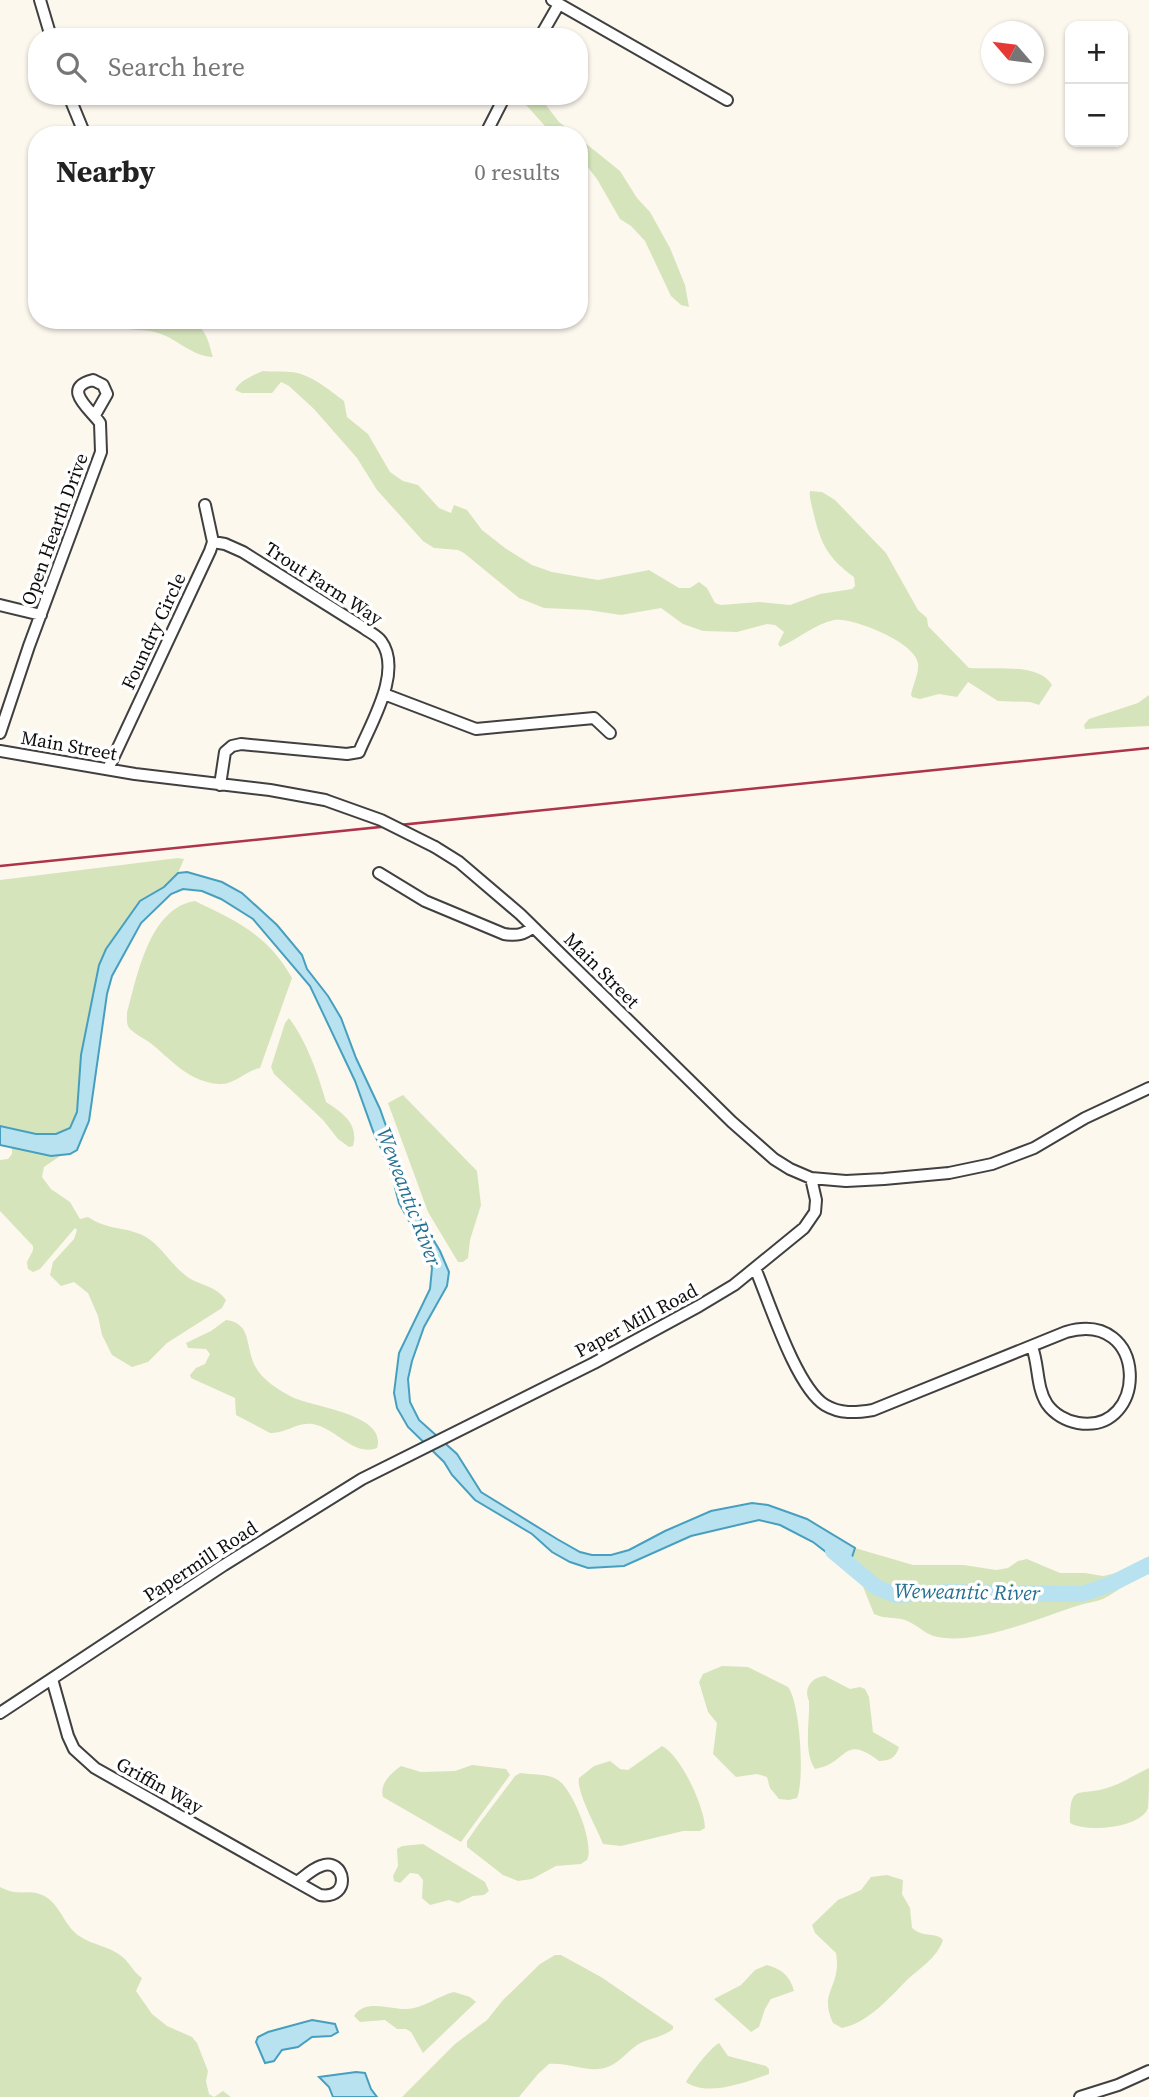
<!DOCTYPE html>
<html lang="en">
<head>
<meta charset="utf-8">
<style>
	body { margin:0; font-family:"Source Serif 4",serif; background:#f2f2f2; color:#222 }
	.controls { position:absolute; right:21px; top:21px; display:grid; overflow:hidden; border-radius:14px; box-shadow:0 2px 5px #0004 }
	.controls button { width:63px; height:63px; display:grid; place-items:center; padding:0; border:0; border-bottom:2px solid #e0e0e0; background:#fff; color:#222; font:35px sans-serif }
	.compass { position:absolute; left:981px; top:21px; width:63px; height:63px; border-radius:50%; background:#fff; box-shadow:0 2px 5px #0004; rotate:298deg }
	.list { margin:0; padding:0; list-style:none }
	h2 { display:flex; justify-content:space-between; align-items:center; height:91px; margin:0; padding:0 28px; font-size:30px }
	h2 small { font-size:23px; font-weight:400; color:#767676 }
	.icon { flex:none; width:38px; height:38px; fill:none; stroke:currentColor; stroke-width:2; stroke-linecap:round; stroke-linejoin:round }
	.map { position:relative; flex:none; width:1149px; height:2097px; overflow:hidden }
	.search { position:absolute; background:#fff; box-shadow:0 2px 5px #0004; left:28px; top:28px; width:560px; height:77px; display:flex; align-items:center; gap:18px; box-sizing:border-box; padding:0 24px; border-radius:28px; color:#767676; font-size:26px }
	.panel { position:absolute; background:#fff; box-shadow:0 2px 5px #0004; left:28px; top:126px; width:560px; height:203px; border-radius:28px }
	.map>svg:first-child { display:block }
	.green { fill:#d6e4bc }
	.water { fill:#b8e2ef; stroke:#479fbf; stroke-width:2 }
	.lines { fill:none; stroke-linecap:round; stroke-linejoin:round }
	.river { stroke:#b8e2ef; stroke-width:16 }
	.minor-casing { stroke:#404040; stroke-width:14 }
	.minor { stroke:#fff; stroke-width:10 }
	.rail { stroke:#ae344a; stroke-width:2.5 }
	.minor-bridge-casing { stroke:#404040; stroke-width:14; stroke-linecap:butt }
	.minor-bridge { stroke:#fff; stroke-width:10 }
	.labels { text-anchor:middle; stroke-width:7; stroke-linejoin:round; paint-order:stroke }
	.street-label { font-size:19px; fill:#0d0d0d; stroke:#fff }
	.water-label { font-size:21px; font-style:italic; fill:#247091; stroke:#fff }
</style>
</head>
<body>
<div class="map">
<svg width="1149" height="2097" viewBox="0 0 1149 2097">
	<rect width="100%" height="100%" fill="#fdf8ee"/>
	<path class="green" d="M515 96H539L559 122 576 135H553L527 106Z
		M579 138 620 171 637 198 650 212 670 248 685 285 689 307 681 305 671 296 645 241 631 226 620 219 597 179 579 156Z
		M112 320H182C188 326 190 324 197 326 207 330 210 348 213 357 191 356 178 339 158 333 139 327 129 335 112 320Z
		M263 371C272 372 281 371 290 372 310 373 329 390 344 401L347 417 368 434 390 472 403 481 418 485 439 508 451 513 454 505 467 510 482 530 505 548 532 565 552 572 598 580 649 570 679 588H690L699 582 707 588 715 603 721 605 759 602 790 605 820 594 852 589 855 586 854 577C825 556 820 541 812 507 811 501 809 497 810 491L822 492 835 500 886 553 918 610 927 618 928 626 969 668C992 670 1039 662 1052 685L1039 705 1030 702 998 701 968 682 957 697 939 694 920 699 912 697 911 695C913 684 919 674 918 663 915 642 852 617 834 620 815 624 798 639 780 647L778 644 784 632 775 625 767 624 737 632 703 631 683 624 661 608 621 615 588 610 544 608 519 598 464 553 458 550 434 548 423 541 377 490 357 458 314 409 289 386 281 382 272 393H242L235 390C239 381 253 375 263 371Z
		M1149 695V726L1085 729 1084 725 1089 719 1138 703Z
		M178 858 184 859 178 873 164 887 140 901 115 935 99 965 81 1055 77 1112 70 1128 56 1134 36 1135 0 1126V880Z
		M195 901C237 921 268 935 292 978L260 1068C246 1070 235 1085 219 1084 188 1082 171 1059 149 1042 143 1038 135 1034 130 1029 126 1025 127 1019 127 1013 137 977 149 908 195 901Z
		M289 1018C307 1042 318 1074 326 1102 343 1113 359 1124 353 1146L349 1147 338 1139 323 1120 274 1074 271 1067 285 1023Z
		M403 1095 477 1171 481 1205 470 1240 468 1258 463 1262H458L428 1212 388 1103Z
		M18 1147 51 1156H60L44 1167 42 1177 51 1189 70 1202 80 1219 88 1217C108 1230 119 1226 140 1234 160 1242 171 1266 189 1278 202 1286 216 1286 226 1300L222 1308 167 1343 148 1362 132 1367 112 1355 102 1335 98 1316 88 1293 74 1282 61 1286 50 1275 53 1262 74 1239 77 1230 75 1228 40 1269 33 1272 28 1269 27 1262 33 1250V1246L0 1211V1160L8 1159 12 1154V1148Z
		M226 1320C252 1323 245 1346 255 1366 262 1380 279 1390 292 1397 312 1407 388 1414 377 1448 358 1455 343 1438 328 1430 301 1414 291 1434 270 1433L236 1415 235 1398 191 1378 190 1375 196 1368 205 1364 210 1354 206 1349 188 1348 186 1343 211 1331Z
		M855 1548 913 1565H964L996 1570 1008 1568 1018 1561 1027 1559 1060 1573H1085L1103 1576 1121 1572 1149 1556V1572C1132 1577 1120 1591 1103 1599 1095 1602 1086 1603 1077 1606 1038 1618 974 1647 933 1636 923 1632 916 1624 905 1620 895 1617 884 1619 874 1614L860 1579 848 1569Z
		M722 1666 748 1667 788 1687C800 1702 805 1779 797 1798L789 1800 779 1799 770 1788 767 1777 757 1774 736 1777 713 1754 717 1723 708 1712 699 1682 703 1674Z
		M825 1676 850 1689 860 1687 865 1689 869 1697 873 1732 899 1747C896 1758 889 1761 879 1761 842 1733 849 1763 815 1769 803 1752 810 1722 809 1701 803 1688 812 1677 825 1676Z
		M662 1746C681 1755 705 1808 705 1828L700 1831H683L621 1846 603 1844C597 1828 576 1792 579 1778L594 1766 610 1761 620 1769 628 1770Z
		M472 1765 506 1769 510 1775 461 1842 383 1797C379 1784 391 1773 401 1766L421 1772 455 1771Z
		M1149 1768C1149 1779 1149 1797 1148 1808 1141 1828 1087 1833 1070 1823 1070 1782 1078 1797 1107 1788 1121 1784 1136 1774 1149 1768Z
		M520 1773C531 1775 548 1773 558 1780 573 1790 595 1844 587 1860L581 1864 556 1866 532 1879 518 1881 503 1875 467 1847V1841C482 1819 499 1798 515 1776Z
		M423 1844 485 1882 489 1891 484 1895 473 1896 458 1903 449 1900 430 1905 422 1898 423 1880 418 1874 410 1873 400 1883 394 1881 393 1876 398 1866 397 1849 402 1846Z
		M887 1875 903 1880 902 1894 910 1908 912 1928C925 1939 935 1931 943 1940 937 1958 920 1968 907 1980 889 1998 868 2023 842 2028L833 2023C818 1990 842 1988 836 1953L815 1933 812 1925 838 1900 861 1890 871 1877Z
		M0 1887C20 1898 29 1887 46 1897 61 1906 65 1928 81 1937 93 1945 108 1946 120 1955 129 1961 133 1972 142 1978L136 1991 152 2014 167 2026 192 2037 197 2043 208 2071 206 2081 209 2094 214 2097 223 2091 231 2097H0Z
		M555 1955H561L601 1977 673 2026V2029C662 2038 648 2038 637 2045 627 2052 621 2061 610 2066 591 2075 570 2062 549 2064L538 2074 519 2097H402L455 2044 487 2020 503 2000 540 1964Z
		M767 1965C782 1969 790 1976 794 1991L771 1999 765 2009 759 2027 751 2032 714 1999 741 1985 755 1970Z
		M454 1992 470 1997 476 2002 423 2053 411 2032 406 2029H397L385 2020 360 2022 354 2016C365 1998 391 2010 407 2009 424 2008 438 1996 454 1992Z
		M719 2043 728 2056 766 2066 769 2069V2074C744 2083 707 2097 686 2082 691 2073 710 2048 719 2043Z"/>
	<path class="water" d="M187 872 222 882 242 893 277 925 302 955 307 969 328 996 341 1018 356 1058 380 1109 416 1211 440 1251 449 1272 447 1286 424 1327 412 1361 408 1379 410 1402 419 1420 457 1454 481 1492 557 1539 580 1552 592 1555H611L629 1550 665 1531 711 1511 752 1503 768 1505 807 1519 855 1548 848 1569 813 1542 780 1525 759 1520 691 1536 624 1566 588 1568 570 1562 552 1552 532 1534 475 1500 452 1475 444 1462 408 1427 397 1408 394 1393 399 1353 430 1289 432 1268 429 1256 399 1203 390 1168 373 1131 355 1081 310 986 253 919 221 899 202 891 183 889 171 894 141 923 112 976 107 994 89 1121 77 1150 70 1154 51 1156 0 1145V1126L36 1134H56L70 1128 77 1112 81 1055 99 965 106 949 140 901 164 887 178 873Z
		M312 2020 335 2024 338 2032 331 2036 312 2037 298 2047 282 2050 274 2061 265 2063 256 2042 258 2037 268 2032Z
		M356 2072 365 2073 371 2089 377 2097H333L329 2087 319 2077Z"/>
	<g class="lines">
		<path class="river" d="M833 1551 876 1587 896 1595 948 1592 1082 1594 1111 1584 1149 1565"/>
		<g class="minor-casing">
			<path id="minor" d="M40 0 51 37
				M552 0 727 100
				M540 37 559 4
				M69 96 85 135
				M485 135 505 96
				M213 542 225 544 243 552 364 628C369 632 378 636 381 641 403 671 371 723 359 752L347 754 241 744 232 746 225 752 220 785
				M0 605 41 615
				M384 694 476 729 594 718 610 733
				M0 733 29 646 101 452 100 423C91 410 60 388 93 380L103 385 107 394 95 415
				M0 751 135 774 270 790 325 800
				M108 769 210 551 213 542 205 505
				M435 847 459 862 520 914 732 1122 774 1159 790 1169 811 1178 846 1181 884 1179 949 1173 992 1164 1034 1148 1085 1118 1149 1088
				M379 873 425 901 504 934C517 936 523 935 533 927
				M755 1268C769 1301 796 1387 825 1405 840 1414 855 1413 873 1410L1066 1332C1149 1308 1149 1435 1078 1423 1066 1421 1054 1414 1047 1404 1036 1387 1039 1365 1032 1347
				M52 1679 68 1736 74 1749 95 1768 320 1895C353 1900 345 1856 321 1866 312 1869 304 1877 297 1882
				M0 1713 224 1565 362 1479 594 1363 699 1306 734 1285 804 1228 815 1212 816 1200 811 1178
				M1080 2097 1118 2085 1149 2071"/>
		</g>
		<use href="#minor" class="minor"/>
		<path class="rail" d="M0 866 1149 748"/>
		<g class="minor-bridge-casing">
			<path id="minor-bridge" d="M325 800 381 820 435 847"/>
		</g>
		<use href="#minor-bridge" class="minor-bridge"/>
	</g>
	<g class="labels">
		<g class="street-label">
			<text transform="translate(54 529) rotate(-70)" y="7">Open Hearth Drive</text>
			<text transform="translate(324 583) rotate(33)" y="7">Trout Farm Way</text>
			<text transform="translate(153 631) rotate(-65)" y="7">Foundry Circle</text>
			<text transform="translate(69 745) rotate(10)" y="7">Main Street</text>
			<text transform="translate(602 970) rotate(45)" y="7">Main Street</text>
			<text transform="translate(636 1320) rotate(-28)" y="7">Paper Mill Road</text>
			<text transform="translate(200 1561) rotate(-33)" y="7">Papermill Road</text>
			<text transform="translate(160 1785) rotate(29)" y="7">Griffin Way</text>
		</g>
		<g class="water-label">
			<text transform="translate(409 1197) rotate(69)" y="7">Weweantic River</text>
			<text transform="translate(967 1592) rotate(1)" y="7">Weweantic River</text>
		</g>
	</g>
</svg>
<div class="controls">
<button>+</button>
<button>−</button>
</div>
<svg class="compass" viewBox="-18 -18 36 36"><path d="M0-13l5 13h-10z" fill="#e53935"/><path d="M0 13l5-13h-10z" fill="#767676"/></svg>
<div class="search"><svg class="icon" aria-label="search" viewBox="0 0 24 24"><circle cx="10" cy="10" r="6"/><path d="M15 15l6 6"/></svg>Search here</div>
<section class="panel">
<h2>Nearby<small>0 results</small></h2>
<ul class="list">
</ul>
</section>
</div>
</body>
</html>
